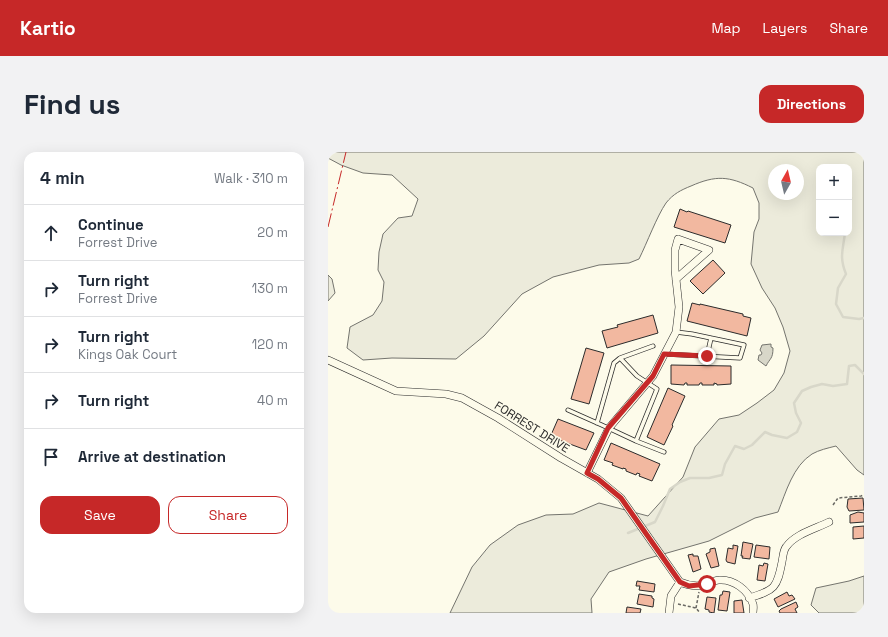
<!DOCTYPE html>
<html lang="en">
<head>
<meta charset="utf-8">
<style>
	body { margin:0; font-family:"Space Grotesk",sans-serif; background:#f2f2f3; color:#1f2937 }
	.controls { position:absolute; right:12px; top:12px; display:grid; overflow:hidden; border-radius:8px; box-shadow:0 4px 16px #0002 }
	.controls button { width:36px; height:36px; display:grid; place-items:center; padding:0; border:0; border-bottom:1px solid #e0e1e3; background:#fff; color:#1f2937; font:20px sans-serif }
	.compass { position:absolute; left:440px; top:12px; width:36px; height:36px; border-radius:50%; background:#fff; box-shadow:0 4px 16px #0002; rotate:8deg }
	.stop { position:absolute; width:12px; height:12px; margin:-9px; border:3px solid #c62828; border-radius:50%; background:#fff }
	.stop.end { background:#c62828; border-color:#fff; box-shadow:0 1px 4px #0008 }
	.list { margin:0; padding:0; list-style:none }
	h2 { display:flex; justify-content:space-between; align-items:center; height:52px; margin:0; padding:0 16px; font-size:17px }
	h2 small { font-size:13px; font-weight:400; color:#747a83 }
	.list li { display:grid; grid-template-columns:26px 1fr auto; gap:12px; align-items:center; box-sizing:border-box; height:56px; padding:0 16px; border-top:1px solid #e0e1e3 }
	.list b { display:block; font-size:15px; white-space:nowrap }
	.list p { margin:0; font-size:13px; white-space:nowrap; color:#747a83 }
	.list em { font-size:13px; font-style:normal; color:#747a83 }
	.actions { display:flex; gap:8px; padding:12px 16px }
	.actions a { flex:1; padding:9px 0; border:1px solid #c62828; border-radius:12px; text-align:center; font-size:14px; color:#c62828 }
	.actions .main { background:#c62828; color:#fff }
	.icon { flex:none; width:22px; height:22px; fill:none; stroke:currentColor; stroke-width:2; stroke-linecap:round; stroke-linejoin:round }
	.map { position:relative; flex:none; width:536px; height:461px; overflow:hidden; border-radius:12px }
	header { display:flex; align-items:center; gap:24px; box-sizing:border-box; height:56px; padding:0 20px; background:#c62828; color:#fff }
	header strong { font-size:19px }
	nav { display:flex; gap:22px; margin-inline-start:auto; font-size:14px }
	.intro { display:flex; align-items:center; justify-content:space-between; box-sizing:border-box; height:96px; padding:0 24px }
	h1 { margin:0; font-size:28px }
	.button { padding:10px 18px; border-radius:12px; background:#c62828; color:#fff; font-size:14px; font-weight:700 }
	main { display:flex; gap:24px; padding:0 24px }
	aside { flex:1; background:#fff; border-radius:12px; box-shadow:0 4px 16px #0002 }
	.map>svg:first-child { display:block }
	.green { fill:#ecebdb; stroke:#74746e; fill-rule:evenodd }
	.water { fill:#d8d7c9; stroke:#74746e }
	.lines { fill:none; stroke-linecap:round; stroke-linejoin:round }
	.stream { stroke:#d8d7c9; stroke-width:2.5 }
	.building { fill:#f2b8a0; stroke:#2b2b2b }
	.service-casing { stroke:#2b2b2b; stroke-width:5 }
	.minor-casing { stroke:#2b2b2b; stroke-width:8 }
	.path { stroke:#6a6964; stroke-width:1.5; stroke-dasharray:3 2; stroke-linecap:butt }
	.service { stroke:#fdfbea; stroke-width:3.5 }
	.minor { stroke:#fdfbea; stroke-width:7 }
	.power { stroke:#c62828; stroke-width:1; stroke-dasharray:14 3 2 3; stroke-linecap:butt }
	.route { stroke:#c62828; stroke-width:5 }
	.labels { text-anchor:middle; stroke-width:3; stroke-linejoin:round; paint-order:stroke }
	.street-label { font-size:12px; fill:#2b2b2b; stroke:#fdfbea }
</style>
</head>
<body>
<header>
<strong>Kartio</strong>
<nav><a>Map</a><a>Layers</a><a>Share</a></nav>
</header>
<div class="intro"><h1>Find us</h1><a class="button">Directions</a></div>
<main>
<aside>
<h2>4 min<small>Walk · 310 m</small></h2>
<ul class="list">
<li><svg class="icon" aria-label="ahead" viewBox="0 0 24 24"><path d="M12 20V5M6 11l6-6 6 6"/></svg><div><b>Continue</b><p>Forrest Drive</p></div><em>20 m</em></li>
<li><svg class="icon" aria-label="right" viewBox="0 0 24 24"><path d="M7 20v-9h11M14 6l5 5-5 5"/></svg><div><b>Turn right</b><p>Forrest Drive</p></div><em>130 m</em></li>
<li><svg class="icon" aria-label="right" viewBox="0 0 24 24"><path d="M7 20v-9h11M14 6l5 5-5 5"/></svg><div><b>Turn right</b><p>Kings Oak Court</p></div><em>120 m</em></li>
<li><svg class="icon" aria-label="right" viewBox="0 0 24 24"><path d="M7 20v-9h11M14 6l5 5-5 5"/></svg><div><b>Turn right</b></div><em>40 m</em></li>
<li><svg class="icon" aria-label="arrive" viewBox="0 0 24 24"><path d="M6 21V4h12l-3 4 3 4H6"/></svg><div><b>Arrive at destination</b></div></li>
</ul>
<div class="actions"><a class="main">Save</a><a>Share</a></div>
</aside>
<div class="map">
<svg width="536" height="461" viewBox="0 0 536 461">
	<rect width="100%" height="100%" fill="#fdfbea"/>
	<path class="green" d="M0 0H536V323L529 318 508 294C500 296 491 298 484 302 465 314 458 340 450 360L427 366 381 389 318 407 281 420 263 447 264 461H122L144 415 162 393 190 373 218 363 245 362 271 351 320 364 355 325 367 295 391 267 411 263 429 251 446 238 456 221 462 199 455 175 447 156 434 136 423 112 426 80 431 67V51L425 36C401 24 388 23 363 34 353 38 345 42 338 51 329 64 319 91 311 107L301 111 271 113 225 125 194 142 156 184 128 207 64 206 35 208 19 196 22 175 45 163 54 149 56 130 50 118 51 100 55 82 70 66 84 64 90 47 64 23 35 21 13 13 0 6ZM491 15H521V81H491ZM446 18H470V42H446Z
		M0 123 4 127 7 141 0 149Z
		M536 424V461H491L483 453 488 436 521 429Z"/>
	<path class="water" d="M443 192V195L445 196C445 207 442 206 438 214L430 208 431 203H433L434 201 432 198 434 193Z"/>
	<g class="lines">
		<path class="stream" d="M521 55 523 46
			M517 81C515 98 511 105 518 122L510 136 508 152 515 165 531 167 536 166
			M300 381 327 370 335 354 342 337 352 330 362 326H381L394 323 397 312 407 294 416 297 424 293 437 280 444 283 459 286 469 280 473 271 468 261 466 251 474 239 483 235 494 232 505 234 519 232 521 214 527 213 536 222"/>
	</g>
	<path class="building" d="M352 57 359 60 360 59 403 73 397 91 346 75Z
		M385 108 397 121 375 142 362 129Z
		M364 151 372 153V152L415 162V164L423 166 419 184 359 169Z
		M325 163 330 181 279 196 274 179 290 175 289 173Z
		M258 196 276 201 261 252 243 247Z
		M343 213 403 214V232L389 233V232L386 231V233H374V231H372L371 233H359V231H357L356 233 343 232Z
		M340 236 357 244 344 273 345 274 336 293 319 285Z
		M230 267 266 281 258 298 231 288V287L223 283Z
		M283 291 332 312 324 329 311 324 312 322 309 321 308 323 298 319V317L295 316V317L284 313 285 311 276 308Z
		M535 346 536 358 521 359 519 355 520 347Z
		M530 360 536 361V370L522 371V363Z
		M536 374V386L525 387V375Z
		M415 390 425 392 422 407 414 406 415 404H413Z
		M405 393 410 394 407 412 399 410 398 408 400 396 405 397Z
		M428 393 442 395 441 407 426 405Z
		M387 396 391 414 383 416 378 402 382 400V397Z
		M365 402V404H370L373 417 365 420 360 403Z
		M436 411 440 412 437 429 429 428 431 413 435 414Z
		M309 429 327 432 326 440 311 438 312 434H308Z
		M395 439 402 440 399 459 390 458 392 443H394Z
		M459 440 461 444 464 443 467 447 450 455 446 447Z
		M311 442 324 444V446L326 447 325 455 309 452Z
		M379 445 388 446 386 461 381 460V458L377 457Z
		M414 448 416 461H406V449Z
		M468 450 470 455 467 457 469 461H452L451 459 453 457Z
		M299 455 313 457 312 461H298Z"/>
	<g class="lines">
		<g class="service-casing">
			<path id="service" d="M336 202 412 206 416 193 364 182 348 180
				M379 204 383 186
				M292 206 325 194
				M240 258C263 268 285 278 308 289L329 237 309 224 292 206 286 211 269 271
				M308 289 336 300"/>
		</g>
		<g class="minor-casing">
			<path id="minor" d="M0 208 68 239 118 242 134 246 170 266 233 306 270 327 293 346 352 430C361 434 370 435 380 432 383 431 387 428 391 428 406 427 420 438 425 452 426 454 425 458 425 461
				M259 321 281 276 325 224 348 180 351 155 347 118V98L350 87 381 98 348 127
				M421 446C447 438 449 436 454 410 455 405 455 399 458 395 467 382 487 377 501 370
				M341 461 343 444 352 430"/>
		</g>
		<path class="path" d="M505 353 510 346 533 344 536 343
			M350 452 368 456 372 461
			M368 456 371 440"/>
		<use href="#service" class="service"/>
		<use href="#minor" class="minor"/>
		<path class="power" d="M0 75 18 0"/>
	</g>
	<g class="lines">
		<path class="route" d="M379 204 336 202 325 224 280 276 259 321 270 327 293 346 352 430 361 434 379 432"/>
	</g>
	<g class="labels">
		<g class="street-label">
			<text transform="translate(204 275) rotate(32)" y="4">FORREST DRIVE</text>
		</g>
	</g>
</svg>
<div class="controls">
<button>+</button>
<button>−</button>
</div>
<svg class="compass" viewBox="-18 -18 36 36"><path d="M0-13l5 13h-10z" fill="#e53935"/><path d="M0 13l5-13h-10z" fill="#747a83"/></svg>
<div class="stop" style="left:379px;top:432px"></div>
<div class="stop end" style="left:379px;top:204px"></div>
</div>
</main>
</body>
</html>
